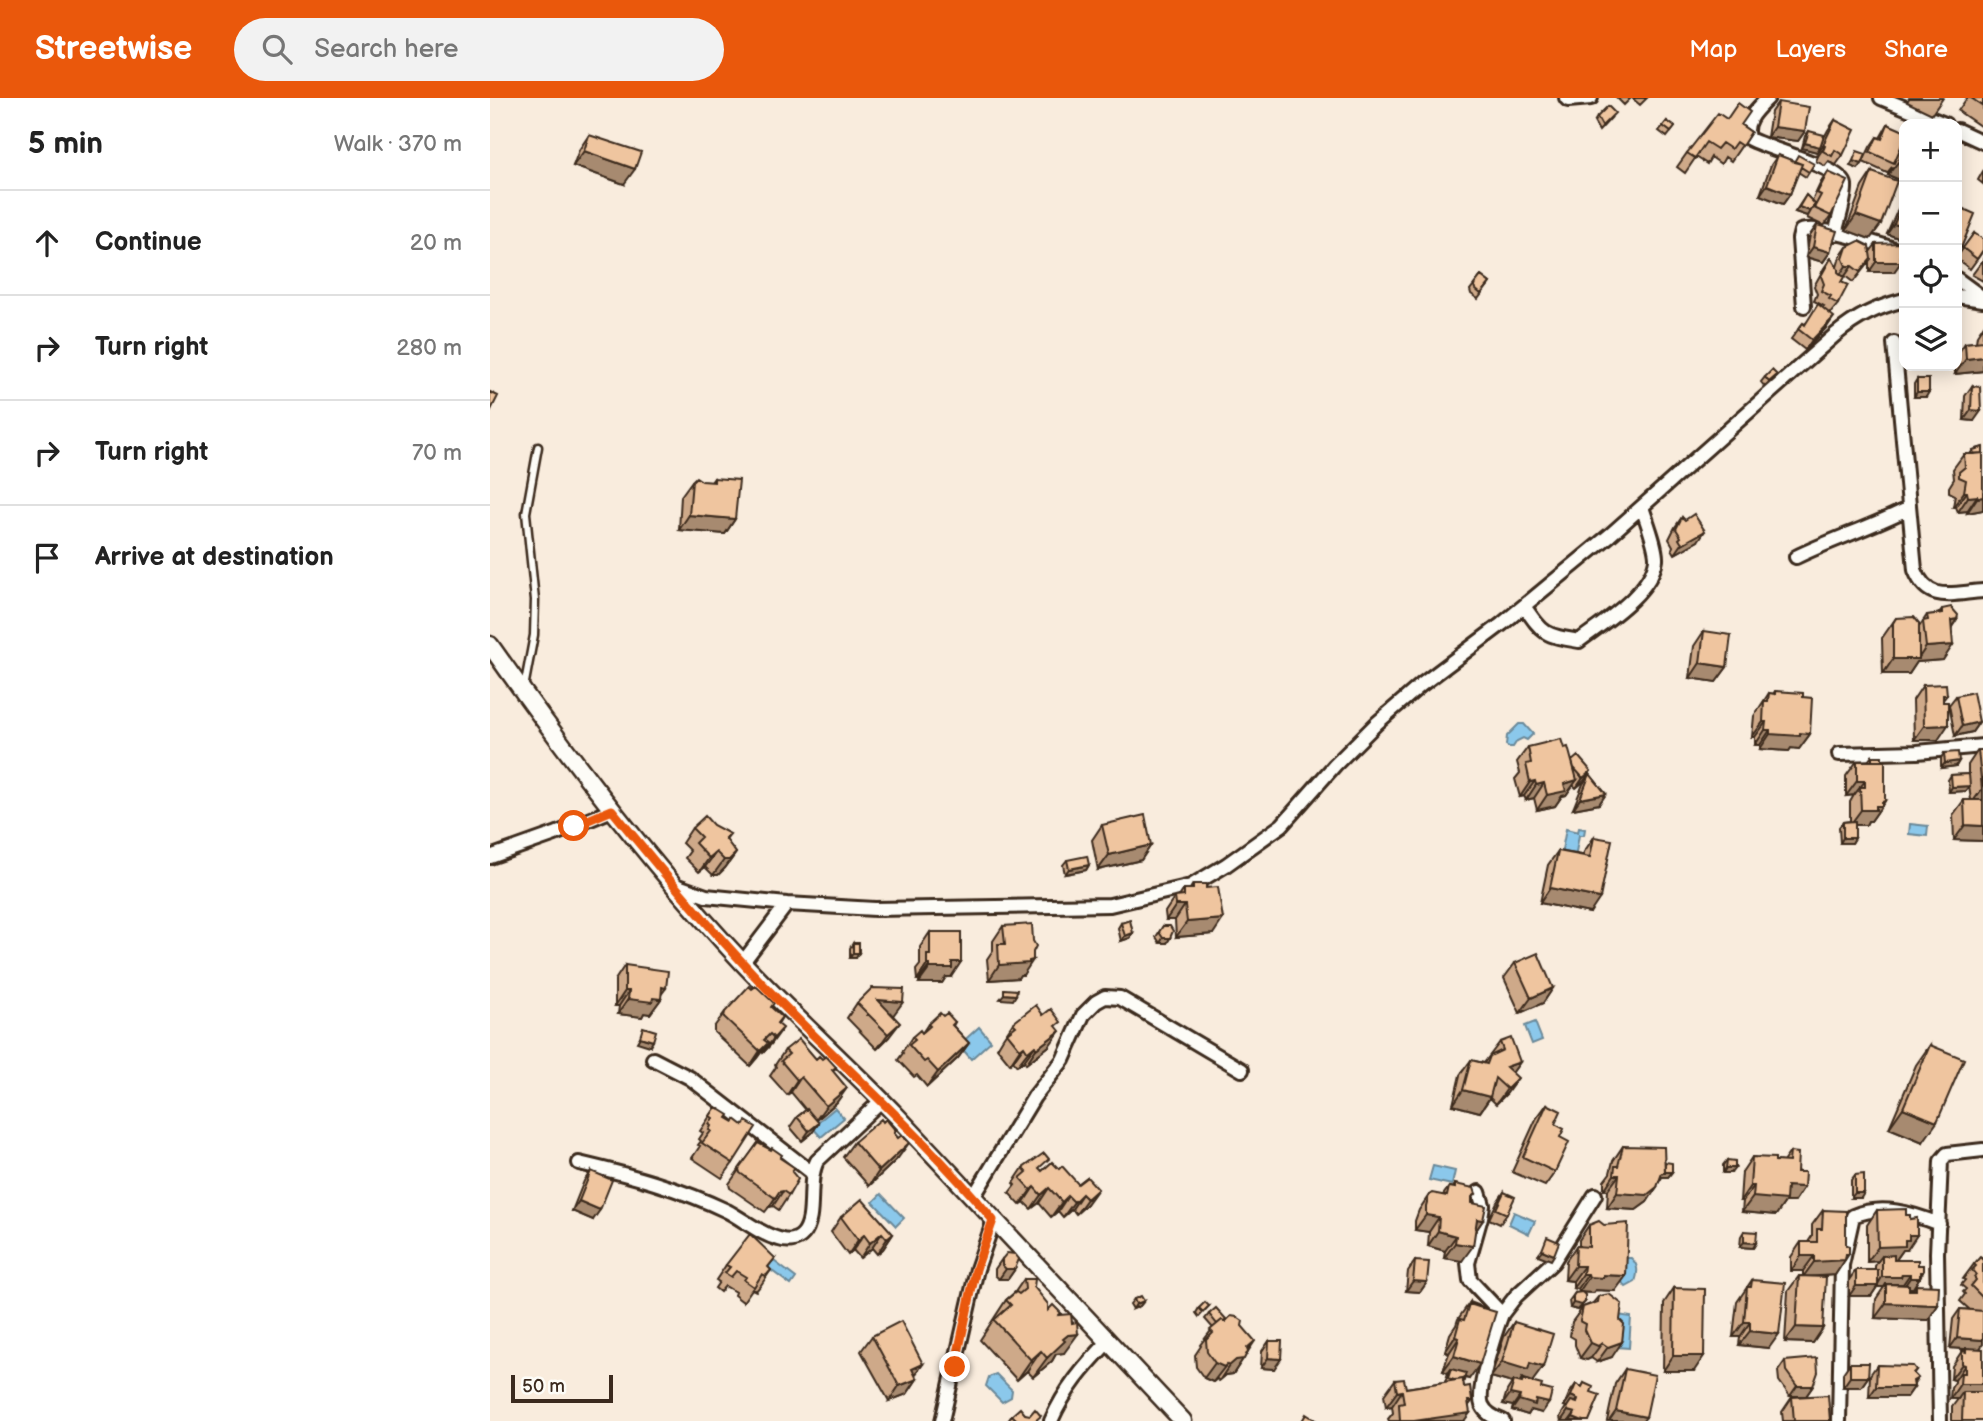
<!DOCTYPE html>
<html lang="en">
<head>
<meta charset="utf-8">
<style>
	body { margin:0; font-family:"Balsamiq Sans",sans-serif; background:#f2f2f2; color:#222 }
	.controls { position:absolute; right:21px; top:21px; display:grid; overflow:hidden; border-radius:14px; box-shadow:0 4px 18px #0003 }
	.controls button { width:63px; height:63px; display:grid; place-items:center; padding:0; border:0; border-bottom:2px solid #e0e0e0; background:#fff; color:#222; font:35px sans-serif }
	.scale { position:absolute; left:21px; bottom:18px; width:102px; box-sizing:border-box; padding-left:7px; border:4px solid #3b2a1e; border-top:0; font-size:19px; line-height:24px; white-space:nowrap; color:#3b2a1e; -webkit-text-stroke:5px #fdfcf7; paint-order:stroke }
	.stop { position:absolute; width:21px; height:21px; margin:-16px; border:5px solid #ea580c; border-radius:50%; background:#fff }
	.stop.end { background:#ea580c; border-color:#fff; box-shadow:0 2px 7px #0008 }
	.list { margin:0; padding:0; list-style:none }
	h2 { display:flex; justify-content:space-between; align-items:center; height:91px; margin:0; padding:0 28px; font-size:30px }
	h2 small { font-size:23px; font-weight:400; color:#767676 }
	.list li { display:grid; grid-template-columns:46px 1fr auto; gap:21px; align-items:center; box-sizing:border-box; height:105px; padding:0 28px; border-top:2px solid #e0e0e0 }
	.list b { display:block; font-size:26px; white-space:nowrap }
	.list em { font-size:23px; font-style:normal; color:#767676 }
	.icon { flex:none; width:38px; height:38px; fill:none; stroke:currentColor; stroke-width:2; stroke-linecap:round; stroke-linejoin:round }
	.map { position:relative; flex:none; width:1493px; height:1323px; overflow:hidden }
	header { display:flex; align-items:center; gap:42px; box-sizing:border-box; height:98px; padding:0 35px; background:#ea580c; color:#fff }
	header strong { font-size:33px }
	nav { display:flex; gap:38px; margin-inline-start:auto; font-size:24px }
	.search { width:490px; height:63px; background:#f2f2f2; display:flex; align-items:center; gap:18px; box-sizing:border-box; padding:0 24px; border-radius:38px; color:#767676; font-size:26px }
	main { display:flex }
	aside { flex:1; background:#fff }
	.map>svg:first-child { display:block }
	.water { fill:#8bc8eb; stroke:#6b8999; stroke-width:2 }
	.lines { fill:none; stroke-linecap:round; stroke-linejoin:round }
	.lane-casing { stroke:#3b2a1e; stroke-width:11 }
	.street-casing { stroke:#3b2a1e; stroke-width:18 }
	.secondary-casing { stroke:#3b2a1e; stroke-width:21 }
	.lane { stroke:#fdfcf7; stroke-width:6 }
	.street { stroke:#fdfcf7; stroke-width:12 }
	.secondary { stroke:#fdfcf7; stroke-width:16 }
	.wall { fill:#cea989; stroke:#3b2a1e; stroke-width:2 }
	.shaded-wall { fill:#a78a6f; stroke:#3b2a1e; stroke-width:2 }
	.building { fill:#efc59f; stroke:#3b2a1e; stroke-width:2 }
	.route { stroke:#ea580c; stroke-width:9 }
</style>
</head>
<body>
<header>
<strong>Streetwise</strong>
<div class="search"><svg class="icon" aria-label="search" viewBox="0 0 24 24"><circle cx="10" cy="10" r="6"/><path d="M15 15l6 6"/></svg>Search here</div>
<nav><a>Map</a><a>Layers</a><a>Share</a></nav>
</header>
<main>
<aside>
<h2>5 min<small>Walk · 370 m</small></h2>
<ul class="list">
<li><svg class="icon" aria-label="ahead" viewBox="0 0 24 24"><path d="M12 20V5M6 11l6-6 6 6"/></svg><div><b>Continue</b></div><em>20 m</em></li>
<li><svg class="icon" aria-label="right" viewBox="0 0 24 24"><path d="M7 20v-9h11M14 6l5 5-5 5"/></svg><div><b>Turn right</b></div><em>280 m</em></li>
<li><svg class="icon" aria-label="right" viewBox="0 0 24 24"><path d="M7 20v-9h11M14 6l5 5-5 5"/></svg><div><b>Turn right</b></div><em>70 m</em></li>
<li><svg class="icon" aria-label="arrive" viewBox="0 0 24 24"><path d="M6 21V4h12l-3 4 3 4H6"/></svg><div><b>Arrive at destination</b></div></li>
</ul>
</aside>
<div class="map">
<svg width="1493" height="1323" viewBox="0 0 1493 1323">
	<rect width="100%" height="100%" fill="#f9ecdd"/>
	<filter id="ink" filterUnits="userSpaceOnUse"><feTurbulence type="fractalNoise" baseFrequency=".0143" numOctaves="2"/><feDisplacementMap in="SourceGraphic" scale="14" xChannelSelector="R" yChannelSelector="G"/><feConvolveMatrix kernelMatrix="1 2 1 2 8 2 1 2 1" color-interpolation-filters="sRGB"/></filter>
	<g filter="url(#ink)">
		<path class="water" d="M1029 626H1034L1043 636 1037 642 1033 640 1027 643 1023 649H1019L1016 647 1017 638Z
			M1420 726 1438 728 1437 738 1419 736Z
			M1089 730 1095 731 1094 737H1089L1085 760 1071 757 1076 731 1088 734Z
			M1045 924 1052 942 1042 946 1035 928Z
			M489 929 501 943 481 961 469 947Z
			M345 1010 354 1020 331 1039 322 1029Z
			M943 1068 965 1073 962 1087 939 1082Z
			M391 1096 414 1120 406 1128 383 1104Z
			M1024 1114 1045 1123 1039 1136 1019 1126Z
			M280 1160 306 1180 301 1187 274 1167Z
			M1136 1160H1141C1149 1167 1148 1175 1145 1184L1136 1189 1130 1182Z
			M1128 1217 1141 1219 1139 1250 1126 1249Z
			M506 1276 522 1292 521 1299 512 1304 496 1288 499 1279Z"/>
		<g class="lines">
			<g class="lane-casing">
				<path id="lane" d="M34 590 44 537 45 502 36 415 48 349"/>
			</g>
			<g class="street-casing">
				<path id="street" d="M1076 0 1078 2 1101 0
					M1278 0C1266 12 1253 23 1258 40 1273 50 1353 69 1355 87 1356 100 1348 123 1345 136
					M1391 0 1455 26
					M1467 32 1493 44
					M1467 181 1493 200
					M1467 198 1493 202
					M1314 208 1309 141 1311 133C1330 126 1393 148 1414 154
					M1404 245 1425 472C1438 506 1463 495 1493 493
					M1306 459C1343 441 1382 429 1419 410
					M1034 508C1054 537 1054 537 1089 543 1114 524 1161 495 1166 462 1167 449 1156 422 1152 409
					M1349 656 1427 654 1493 648
					M0 759 65 736 122 712
					M182 786 216 798 297 806 385 811 620 807 701 788 736 767 792 727 845 667 887 625 931 587 1012 526 1120 437 1345 237C1368 218 1385 210 1414 202
					M253 864 297 806
					M163 961 200 980 321 1074
					M89 1065C140 1077 189 1090 237 1113 254 1122 270 1136 289 1141 298 1144 307 1143 313 1136 327 1120 316 1085 327 1063L392 1002
					M989 1094 993 1107 991 1119 978 1165 980 1182 1012 1216C1006 1232 986 1292 992 1307 996 1316 1004 1320 1013 1323
					M484 1098 544 999 573 962 593 917 606 904 615 899 630 900 752 972
					M1012 1216 1026 1198 1063 1164 1105 1097
					M452 1323 487 1171 504 1122
					M561 1323C575 1291 594 1269 618 1244
					M1349 1323 1352 1167 1363 1118C1392 1106 1421 1115 1449 1126
					M1450 1323 1447 1155 1451 1063 1457 1056 1493 1052"/>
			</g>
			<g class="secondary-casing">
				<path id="secondary" d="M0 547C78 658 160 766 253 865 303 918 357 966 407 1018 503 1119 597 1222 693 1323"/>
			</g>
			<use href="#lane" class="lane"/>
			<use href="#street" class="street"/>
			<use href="#secondary" class="secondary"/>
		</g>
		<path class="wall" d="M1127 0H1141L1134 7Z
			M1142 0H1157L1150 7Z
			M1419 0H1453L1442 16 1417 4Z
			M1477 0H1493V30L1468 13Z
			M1288 4 1315 33 1308 43 1277 39 1281 14Z
			M1107 19 1121 20 1109 33 1104 24Z
			M1237 21 1251 27 1261 34 1241 63 1235 59 1231 66 1221 59 1217 66 1206 59 1195 75 1187 69 1197 55Z
			M1345 22 1353 57 1346 67 1339 63 1335 68 1326 63 1328 58 1326 57 1328 53 1327 54 1312 50 1315 38 1319 33 1331 45 1338 32Z
			M1177 23 1185 29 1177 39 1169 33Z
			M1398 26 1410 52 1414 46V78H1413L1410 82 1398 77 1402 69 1397 75 1373 64 1380 49 1387 39 1390 40Z
			M99 37 134 86 83 68 89 52Z
			M1288 57 1303 63 1324 66 1316 79 1308 74 1300 96 1293 106 1270 97 1281 67Z
			M1493 73V86L1488 82Z
			M1338 74 1341 118 1334 128 1317 120 1322 111 1317 118 1305 114 1316 97 1322 103 1331 84Z
			M1382 74 1391 126 1380 141 1356 132 1372 89Z
			M1414 102V142L1397 136 1408 111Z
			M1327 127 1340 154 1333 164 1316 159 1320 137Z
			M1484 135 1493 153 1480 171 1467 161V159Z
			M1386 146 1404 174H1379V164L1363 184 1355 178H1353L1348 206 1340 216 1337 229 1315 252 1301 241 1313 225 1315 226 1334 208 1324 203 1327 196 1324 188 1334 170 1341 160 1347 169 1350 159 1357 149 1380 154Z
			M1493 162V183L1482 177Z
			M991 178 1000 185 988 201 981 196 980 192Z
			M1493 228V273L1465 276V268H1467V257L1475 245 1486 244 1487 237Z
			M1287 277 1275 289 1271 284 1275 279Z
			M1427 281 1436 299H1424V286Z
			M1482 288 1484 323 1474 322 1475 298Z
			M1493 349V412L1477 415V413L1468 414 1466 409H1463L1465 397 1459 394V389L1464 381 1463 371 1474 356H1480L1483 352Z
			M224 380 245 421 235 436 189 432 191 398 202 383 221 384Z
			M1192 419 1208 443 1185 456 1182 451 1183 448 1179 441 1185 429Z
			M1452 511 1467 521 1462 529 1453 562 1427 564 1419 576H1393L1392 540 1406 520 1429 529 1437 517 1448 516Z
			M1214 533 1237 569 1226 584 1200 580 1204 548Z
			M1433 587 1457 597 1453 602 1448 642H1424L1423 602Z
			M1285 593 1313 599 1320 636 1309 651 1301 650 1299 653 1270 651V647H1265V639H1262L1264 618 1279 595 1283 596Z
			M1466 598 1489 624 1482 634 1465 638 1459 607Z
			M1038 649 1074 650 1094 683 1086 690 1083 687 1076 697 1072 698 1065 708 1047 712 1044 700 1036 702 1034 698 1030 699 1025 681 1030 675 1027 664Z
			M1488 652H1493V743L1464 742 1463 717 1474 702H1481L1479 688 1476 693 1459 694 1458 682 1461 677 1478 676V667Z
			M1454 655 1469 663 1466 668 1451 670V660Z
			M1382 658 1395 703 1381 723H1378L1376 727H1365V740L1362 745H1350L1349 729 1353 724 1360 723V704L1364 697 1356 698V678L1367 663H1378Z
			M1100 676 1116 696 1109 706 1083 711 1093 686Z
			M612 727 661 747 651 762 608 772 602 742Z
			M202 730 236 742 246 755 235 770 228 777H223L215 769 209 774 195 760 200 753 192 745Z
			M1104 739 1100 815 1050 805 1058 767 1068 753 1093 757 1094 754Z
			M577 762 599 767 596 772 575 776 573 767Z
			M703 786 716 790 723 836 686 839 685 822H676L675 814 685 799H689L694 791H700Z
			M631 825 640 840 631 843 628 830Z
			M513 828 543 854 533 877H530L528 880 499 882 497 861 503 852V843Z
			M673 828 680 840 677 845H670L666 839Z
			M440 834 461 879H456L452 885H429V882H427L426 872 430 867V849Z
			M363 845 366 860H360V850Z
			M1025 865 1063 890 1053 905 1030 915 1014 880Z
			M135 867 171 896V901L160 916 154 915 152 919 128 916 129 908H125V882Z
			M367 905 403 917 399 939 387 951 357 920Z
			M282 909 292 919 288 926 282 945 273 955 272 953 260 968 224 934V929L235 914Z
			M553 917 567 930 559 948 536 966 534 963 527 968 523 963 520 966 507 950 513 940 523 925Z
			M453 918 465 924 463 928 479 945 468 960 437 989 427 977 424 979 408 962 413 955 412 954 422 939 432 935 438 926Z
			M1010 944 1030 964 1022 975 1017 995 1006 1006 1000 1000 990 1014 963 1007 970 977 981 962 994 965Z
			M1440 947 1433 1044 1399 1030 1426 967Z
			M295 952 326 961H332L346 969 343 973 347 1004 327 1022 322 1035 312 1043 300 1029 307 1019 316 1012 301 994 297 997 280 978 286 969 285 967Z
			M1057 1006 1070 1039 1065 1074 1055 1088 1022 1074 1046 1021Z
			M226 1009 237 1020 243 1024 253 1027 243 1065 232 1080 202 1060 210 1048 208 1047 211 1043 209 1041 213 1035 210 1033Z
			M405 1036 408 1040V1060L379 1088 353 1059 364 1044Z
			M268 1045 290 1060 302 1074 299 1097 289 1112 283 1108 279 1109 275 1114 240 1090 239 1086Z
			M1133 1048 1175 1064 1182 1074 1178 1079H1172L1157 1104 1146 1112 1117 1110 1118 1092H1114V1083L1120 1075 1123 1063Z
			M1300 1054 1314 1089 1304 1104H1295L1286 1117 1252 1114 1253 1103H1250L1252 1074 1262 1059 1293 1064Z
			M1237 1062 1241 1075H1233V1067Z
			M533 1070 552 1073 569 1071 588 1086 597 1079V1106L586 1116 582 1111 573 1119 568 1113 561 1119 549 1105 541 1111 534 1104 530 1107 519 1095 525 1087 523 1085Z
			M101 1073 103 1122 82 1113 94 1083Z
			M1365 1077 1371 1100H1361V1082Z
			M965 1086 986 1096 982 1101V1105L993 1122 985 1134 972 1163 954 1160 955 1153 938 1148 939 1134 925 1132V1123L929 1112 939 1097H953L959 1089 963 1090Z
			M1014 1094 1017 1116 1010 1126 999 1121 1007 1104Z
			M1333 1112 1355 1161 1345 1177 1322 1179 1333 1230 1323 1245 1295 1244 1298 1193 1309 1178H1313V1173H1301V1159L1311 1144H1318L1322 1138V1127Z
			M1387 1112 1417 1152H1413L1406 1162 1428 1167 1433 1174 1423 1190H1419V1192H1423L1426 1187 1448 1207 1438 1222 1385 1220 1386 1201 1394 1189H1387L1381 1198H1359V1182L1366 1172H1385V1168L1388 1163 1377 1164V1127Z
			M351 1119 403 1136 393 1151 387 1156 382 1150 370 1160 363 1152 358 1157 341 1134Z
			M1099 1127 1125 1193 1105 1192 1103 1195 1089 1194 1088 1191 1083 1190V1183L1075 1182 1076 1163 1086 1148H1089V1142Z
			M1254 1133 1266 1145 1263 1150 1250 1149 1251 1138Z
			M285 1160 278 1169 281 1172 271 1187 266 1193 262 1191 253 1204 244 1197 245 1194 235 1188 230 1194 225 1190 229 1184 226 1182 236 1167Z
			M1493 1160V1246L1489 1251 1493 1323H1462V1309L1468 1301H1460L1461 1290 1465 1284V1282L1461 1281 1462 1268 1472 1253 1476 1251 1460 1250 1463 1221 1470 1211 1480 1212 1470 1203 1475 1196 1473 1194 1476 1191 1471 1187 1475 1182 1473 1181 1484 1166Z
			M512 1161 525 1171 518 1181H509L505 1177V1171Z
			M925 1163 937 1184 930 1194 916 1193 918 1173Z
			M534 1181 544 1189 558 1212 569 1217 574 1255 566 1256 562 1263 543 1279 537 1273 527 1282 490 1242 516 1202 525 1194Z
			M1262 1182 1279 1250 1249 1247 1250 1239H1243L1247 1204Z
			M1184 1190 1204 1273H1173L1174 1205Z
			M1085 1195 1092 1209 1088 1212 1080 1210 1079 1203Z
			M1109 1198 1122 1259 1107 1264 1101 1260 1097 1262 1090 1260 1085 1247V1241L1080 1238 1082 1224 1093 1209 1103 1205Z
			M644 1201 654 1203 650 1208 643 1211 640 1206Z
			M980 1204 979 1281 975 1280 973 1285 974 1289 982 1303 979 1307 974 1323H899L898 1321 903 1315 902 1308 896 1309 894 1297 905 1282 916 1290 955 1284 958 1275 953 1273 959 1255 955 1254 960 1236 966 1227 968 1221Z
			M719 1208 709 1219 706 1215 709 1210Z
			M719 1216 752 1228 758 1253 743 1276 736 1277 729 1283 727 1281 723 1284 714 1280 706 1269 705 1257 711 1248 710 1247 723 1230 715 1221Z
			M1024 1224 1042 1284 1032 1280 1029 1284 1031 1285 1033 1282 1051 1290 1052 1315 1041 1312 1038 1317 1022 1312 1023 1308 1013 1306 1017 1293 1022 1285 1001 1279 1014 1239Z
			M382 1238 433 1266 425 1277 427 1281 417 1296 399 1303 371 1253Z
			M779 1243 784 1271 771 1270 772 1253Z
			M1295 1263 1323 1288 1316 1298H1300L1289 1283 1288 1273Z
			M1360 1265 1378 1279 1371 1289H1353V1275Z
			M1387 1267 1426 1272 1424 1275V1289L1417 1299H1379L1380 1277Z
			M1135 1271 1153 1323H1117L1125 1286Z
			M1094 1285 1101 1294 1099 1323H1071L1070 1319 1076 1309 1074 1308 1079 1296 1086 1286 1092 1289Z
			M1302 1299 1340 1323H1293L1292 1314Z
			M535 1316 547 1323H518L522 1317Z"/>
		<path class="shaded-wall" d="M1284 29 1315 33 1308 43 1277 39Z
			M1315 45 1330 49 1327 54 1312 50Z
			M1333 47 1335 48 1328 58 1326 57Z
			M94 53 145 71 134 86 83 68Z
			M1363 63 1372 66 1368 71 1360 68Z
			M1409 63 1414 65V78H1413L1410 82 1398 77Z
			M1277 87 1300 96 1293 106 1270 97Z
			M1309 109 1320 113 1317 118 1305 114Z
			M1366 117 1391 126 1380 141 1356 132Z
			M1404 126 1414 129V142L1397 136Z
			M1323 149 1340 154 1333 164 1316 159Z
			M1386 164H1411L1404 174H1379Z
			M1356 168H1362L1355 178H1349Z
			M1344 219 1337 229 1315 252 1322 242Z
			M1493 259V273L1465 276 1476 261Z
			M1427 294H1439L1436 299H1424Z
			M1481 312 1491 313 1484 323 1474 322Z
			M1474 394H1477L1466 409H1463Z
			M1487 398 1477 413 1468 414 1478 399Z
			M1493 399V412L1477 415 1487 400Z
			M199 417 245 421 235 436 189 432Z
			M1215 433 1208 443 1185 456 1192 446Z
			M1467 521 1457 536 1461 522Z
			M1463 547 1453 562 1427 564 1419 576H1393L1403 561H1428L1436 549Z
			M1210 565 1237 569 1226 584 1200 580Z
			M1273 624H1276L1265 639H1262Z
			M1489 624 1482 634 1465 638 1472 628Z
			M1458 627 1448 642H1424L1434 628Z
			M1275 632H1280L1270 647H1265Z
			M1310 635 1320 636 1309 651 1301 650 1299 653 1270 651 1280 636Z
			M1469 663 1466 668 1451 670 1455 665Z
			M1101 673 1094 683 1086 690 1093 680Z
			M1087 682 1076 697 1072 698 1065 708 1047 712 1057 697 1074 686Z
			M1045 683 1034 698 1030 699 1040 684Z
			M1367 683H1375L1364 697 1356 698Z
			M1054 685 1044 700 1036 702 1046 687Z
			M1480 688 1476 693 1459 694 1462 689Z
			M1492 691H1493V704L1481 706Z
			M1116 696 1109 706 1083 711 1090 701Z
			M1395 703 1381 723H1378L1376 727H1360L1371 712 1392 704Z
			M1475 727 1493 728V743L1464 742Z
			M240 736 215 769 209 774 219 760Z
			M1353 740H1365L1362 745H1350Z
			M661 747 651 762 608 772 619 757Z
			M246 755 235 770 228 777H223L234 762Z
			M599 767 596 772 575 776 579 771Z
			M1060 790 1110 800 1100 815 1050 805Z
			M686 807H695L685 822H676Z
			M733 821 723 836 686 839 697 824Z
			M643 835 640 840 631 843 635 838Z
			M673 840H680L677 845H670Z
			M363 855H369L366 860H360Z
			M543 862 533 877H530L528 880 499 882 509 867Z
			M462 864H471L461 879H456L452 885H429L440 870Z
			M437 867H440L429 882H427Z
			M172 889 176 890 168 901H171L160 916 154 915 152 919 128 916 138 901Z
			M1063 890 1053 905 1030 915 1041 900Z
			M135 893H139L129 908H125Z
			M514 896 526 897 523 902 510 901Z
			M388 902 413 904 402 919 377 917Z
			M410 925 399 939 387 951 398 936Z
			M293 930 282 945 273 955 284 940Z
			M570 933 559 948 536 966 546 951Z
			M150 939 163 943 160 948 147 944Z
			M278 945 267 960 260 968 270 953Z
			M479 945 468 960 437 989 448 974Z
			M534 948 523 963 520 966 530 951Z
			M545 948 534 963 527 968 538 954Z
			M1030 964 1020 978 1016 969Z
			M311 979 301 994 297 997 307 982Z
			M1028 980 1017 995 1006 1006 1017 991Z
			M357 990 347 1004 325 1023 336 1008Z
			M973 992 1000 999 990 1014 963 1007Z
			M1413 1010 1447 1024 1433 1044 1399 1030Z
			M329 1025 322 1035 312 1043 319 1033Z
			M419 1045 408 1060 379 1088 389 1073Z
			M1236 1070H1245L1241 1075H1233Z
			M1171 1074H1182L1178 1079H1172L1165 1090Z
			M1124 1077H1129L1118 1092H1114Z
			M1260 1088H1264L1253 1103H1250Z
			M1297 1088 1314 1089 1304 1104H1295L1286 1117 1252 1114 1263 1099Z
			M544 1089 534 1104 530 1107 541 1092Z
			M1167 1089 1157 1104 1146 1112 1117 1110 1127 1095Z
			M559 1090 549 1105 541 1111 551 1097Z
			M608 1091 597 1106 586 1116 597 1101Z
			M293 1093 283 1108 279 1109 289 1094Z
			M1365 1095H1374L1371 1100H1361Z
			M592 1096 582 1111 573 1119 584 1104Z
			M578 1098 568 1113 561 1119 572 1104Z
			M89 1103 110 1112 103 1122 82 1113Z
			M936 1117 949 1119 939 1134 925 1132Z
			M987 1121 993 1122 983 1137Z
			M948 1133 966 1138 955 1153 938 1148Z
			M392 1135 382 1150 370 1160 380 1145Z
			M403 1136 393 1151 387 1156 397 1141Z
			M374 1137 363 1152 358 1157 368 1142Z
			M1419 1137H1427L1417 1152H1413L1405 1163 1392 1158 1388 1163 1377 1164 1388 1149Z
			M1254 1144 1266 1145 1263 1150 1250 1149Z
			M965 1145 983 1148 972 1163 954 1160Z
			M1052 1152 1064 1157 1061 1162 1048 1157Z
			M1356 1156H1359L1345 1177 1313 1179 1324 1164Z
			M1311 1158H1324L1313 1173H1301Z
			M1085 1168H1094L1083 1183 1075 1182Z
			M516 1171H525L518 1181H509Z
			M1430 1174H1433L1423 1190H1413L1420 1180Z
			M1093 1176H1098L1088 1191 1083 1190Z
			M1412 1176H1420L1413 1186H1396L1394 1189H1387L1381 1198H1359L1366 1188H1387L1392 1179Z
			M1113 1177 1136 1178 1125 1193 1105 1192 1103 1195 1089 1194 1099 1179Z
			M923 1183 937 1184 930 1194 916 1193Z
			M654 1203 650 1208 643 1211 646 1206Z
			M1095 1204 1088 1212 1080 1210 1083 1205Z
			M1396 1205 1448 1207 1438 1222 1385 1220Z
			M1254 1224H1260L1250 1239H1243Z
			M1306 1229 1333 1230 1323 1245 1295 1244Z
			M1260 1233 1289 1236 1279 1250 1249 1247Z
			M588 1236 574 1255 566 1256 562 1263 543 1279 557 1260 573 1241 578 1237Z
			M965 1239 969 1240 959 1255 955 1254Z
			M1467 1240 1493 1242V1246L1489 1252 1460 1250Z
			M765 1243 743 1276 736 1277 729 1283 739 1268Z
			M1132 1244 1122 1259 1107 1264 1118 1249Z
			M1101 1245H1112L1101 1260 1097 1262 1090 1260Z
			M551 1253 537 1273 527 1282 541 1262Z
			M964 1258 990 1266 979 1281 960 1275 961 1271 958 1275 953 1273Z
			M1183 1258H1214L1204 1273H1173Z
			M778 1260 791 1261 784 1271 771 1270Z
			M1012 1264 1040 1265 1053 1269 1042 1284 1032 1280 1028 1287 1024 1283 1022 1285 1001 1279Z
			M725 1265 737 1266 723 1284 714 1280Z
			M433 1266 422 1281V1271Z
			M1472 1266 1475 1267 1465 1282 1461 1281Z
			M1360 1279H1378L1371 1289H1353Z
			M1428 1280 1421 1289H1424L1417 1299H1379L1386 1289 1423 1283Z
			M427 1281 417 1296 399 1303 409 1288Z
			M1470 1286H1493V1302L1473 1294 1468 1301H1460Z
			M1307 1288H1323L1316 1298H1300Z
			M912 1293 902 1308 896 1309 907 1294Z
			M1020 1296 1030 1298 1023 1308 1013 1306Z
			M1081 1298 1088 1301 1081 1311 1074 1308Z
			M1029 1302H1046L1059 1305 1052 1315 1041 1312 1038 1317 1022 1312Z
			M978 1303H982L973 1316 980 1315 974 1323H924Z
			M1078 1313 1085 1315 1079 1323H1071Z
			M1126 1313 1156 1319 1153 1323H1119Z
			M1083 1319 1093 1323H1080Z"/>
		<path class="building" d="M1481 0H1493V8Z
			M1288 4 1319 9 1315 33 1284 29Z
			M1248 5 1260 14 1251 27 1261 34 1252 48 1246 44 1241 51 1232 45 1227 51 1216 44 1205 60 1197 55 1228 15 1237 21Z
			M1118 8 1125 15 1112 28 1107 19Z
			M1345 22 1365 32 1353 57 1345 52 1342 58 1333 53 1335 48 1333 47Z
			M1177 23 1185 29 1181 34 1173 28Z
			M1398 26 1414 33V42L1404 65 1380 54 1387 39 1392 41Z
			M1319 33 1334 37 1330 49 1315 45Z
			M99 37 151 54 145 71 94 53Z
			M1414 48V65L1409 63Z
			M1367 53 1376 56 1372 66 1363 63Z
			M1288 57 1312 66 1300 96 1277 87Z
			M1308 57 1324 66 1319 74 1311 69 1312 66 1304 64Z
			M1338 74 1358 83 1341 118 1324 110 1331 97 1327 95Z
			M1382 74 1407 83 1391 126 1366 117Z
			M1316 97 1325 106 1320 113 1309 109Z
			M1414 102V129L1404 126Z
			M1467 108 1485 116 1471 150 1467 149Z
			M1327 127 1347 133 1340 154 1323 149Z
			M1484 135 1493 141V152L1487 161 1473 150Z
			M1369 143 1379 148 1381 161 1370 174 1362 168H1356L1353 161 1357 149Z
			M1410 145 1411 164H1386V146Z
			M1341 160 1348 171V174L1354 179 1351 184 1358 187 1348 206 1339 201 1341 198 1331 193 1334 186 1331 178Z
			M991 178 1000 185 991 196 985 191 984 187Z
			M1328 206 1344 219 1322 242 1308 231 1313 225 1315 227Z
			M1493 243V259L1476 261 1475 245Z
			M1282 272 1287 277 1279 284 1275 279Z
			M1427 281H1439V294H1427Z
			M1482 288 1490 289 1491 313 1481 312Z
			M0 294 8 298 1 312 0 311Z
			M1493 349V355L1484 356 1483 352Z
			M1493 355V399L1487 400V398L1478 399 1477 394H1474L1476 382 1469 379V374L1475 369 1474 356Z
			M206 379 212 383 224 384V380L249 382 245 421 199 417 202 383Z
			M1204 416 1215 433 1192 446 1189 441 1191 439 1186 431 1192 419 1195 422Z
			M1461 509 1468 517 1467 521 1461 522 1463 547 1436 549 1433 523 1438 522 1437 517 1452 515V511Z
			M1424 519 1429 525V561H1403V525L1406 520Z
			M1214 533 1241 537 1237 569 1210 565Z
			M1456 586 1457 597H1453V604H1458V627L1434 628 1433 587Z
			M1285 593 1313 595V599L1322 600 1320 636 1310 635V638L1280 636V632H1275L1276 624H1273L1274 603H1278L1279 595 1285 596Z
			M1483 594 1489 624 1472 628 1466 598Z
			M1071 641 1074 650 1078 649 1087 682 1074 686 1076 693 1057 697 1054 685 1046 687 1045 683 1040 684 1036 666 1041 665 1038 649Z
			M1488 652H1493V691H1492Z
			M1468 654 1469 663 1455 665 1454 655Z
			M1088 658 1101 673 1093 680 1084 670 1082 663Z
			M1382 658H1392V663H1382Z
			M1367 663H1395V703L1392 704V708H1386V712H1371L1370 689H1375V683H1367Z
			M1100 676 1116 696 1090 701Z
			M1479 676 1480 688 1462 689 1461 677Z
			M1474 702H1493V728L1475 727Z
			M655 717 661 747 619 757 612 727Z
			M215 718 223 727 240 736 235 740 246 755 239 762H234L226 754 219 760 205 745 211 739 202 730Z
			M1365 723V740H1353V724Z
			M1104 739 1122 742 1110 800 1060 790 1068 753 1100 759Z
			M597 758 599 767 579 771 577 762Z
			M703 786H716V790L728 789 733 821 697 824 695 807H686L685 799 694 798V791H703Z
			M640 822 643 835 635 838 631 825Z
			M542 826 543 843 546 848 543 854V862L539 863V865L509 867 508 846H515L513 828Z
			M673 828H680L683 833 680 840H673L669 834Z
			M440 834H471V864H462V870H440V867H437V857H440Z
			M363 845H369V855H363Z
			M1048 855 1063 890 1041 900 1025 865Z
			M135 867 178 873 176 890 172 889 171 901 163 900 162 904 138 901 139 893H135Z
			M259 888 262 891 266 888 284 905 281 909 292 919 287 925 293 930 284 940 280 936 274 942 278 945 270 953 234 919 235 914Z
			M382 890 414 891 413 904 388 902 410 925 398 936 367 905Z
			M514 891 527 892 526 897 514 896Z
			M546 907 553 917 561 911 571 924 566 928 570 933 546 951 545 948 538 954 534 948 530 951 517 935 526 928 523 925Z
			M450 915 453 918 457 915 465 924 462 927 479 945 448 974 437 962 434 964 419 947 425 942 422 939 430 932 432 935 440 928 438 926Z
			M153 929 166 933 163 943 150 939Z
			M1021 940 1030 964 1016 969 1028 980 1017 991 1005 980 1000 999 973 992 981 962 997 966 1000 958 1013 952 1010 944Z
			M309 941 326 961 329 958 332 961 336 958 346 969 342 972 357 990 336 1008 311 979 307 982 291 963 299 956 295 952Z
			M1440 947 1474 961 1447 1024 1413 1010Z
			M1057 1006 1071 1013 1065 1026 1074 1031 1070 1039 1079 1044 1065 1074 1033 1059Z
			M226 1009 239 1017 237 1020 244 1024 245 1021 253 1027 256 1023 266 1029 243 1065 212 1045 221 1033 219 1032 221 1028 219 1026 223 1020 220 1018Z
			M317 1011 329 1025 319 1033 307 1019Z
			M391 1021 393 1024 396 1021 406 1033 404 1035 408 1040 412 1037 419 1045 389 1073 364 1044Z
			M268 1045 281 1052 282 1050 292 1057 290 1060 305 1070 302 1074 308 1081 299 1097 293 1093 289 1094 285 1100 250 1075 249 1071Z
			M1133 1048 1174 1049 1175 1075H1172L1167 1089 1157 1097 1127 1095 1129 1077H1124L1125 1068H1128Z
			M1300 1054 1308 1055 1307 1074H1315L1314 1089 1297 1088 1296 1102 1263 1099 1264 1088H1260L1262 1059 1285 1060V1063L1299 1064Z
			M554 1055 559 1061 549 1070 552 1073 562 1064 569 1071 572 1068 588 1086 597 1079 608 1091 597 1101 592 1096 584 1104 578 1098 572 1104 559 1090 551 1097 544 1089 541 1092 530 1080 537 1074 533 1070Z
			M1237 1062 1245 1063V1070H1236Z
			M1175 1064 1182 1065V1074H1175Z
			M101 1073 122 1082 110 1112 89 1103Z
			M1374 1076V1095H1365V1077Z
			M965 1086 984 1090 986 1096 982 1099V1105L996 1108 993 1122 987 1121 983 1148 965 1145 966 1138 948 1133 949 1119 936 1117V1108L939 1097 942 1095 957 1098 959 1089 965 1090Z
			M1014 1094 1025 1099 1017 1116 1006 1111Z
			M372 1101 403 1136 397 1141 392 1135 380 1145 374 1137 368 1142 351 1119Z
			M1416 1111V1117H1420V1121L1427 1120V1137H1419V1142H1415V1148L1388 1149 1387 1112Z
			M1333 1112 1356 1113V1147L1359 1148V1156H1356L1355 1162 1324 1164V1158H1311V1144H1327V1131H1332Z
			M1109 1123 1114 1127 1138 1125 1136 1178 1113 1177V1180L1099 1179 1098 1176H1093L1094 1168H1085L1086 1148 1099 1149V1127Z
			M1254 1133 1267 1134 1266 1145 1254 1144Z
			M260 1136 285 1160 278 1169 281 1172 276 1178 272 1176 264 1189 254 1182 256 1179 246 1173 241 1179 235 1175 240 1169 236 1167Z
			M1057 1139 1069 1144 1064 1157 1052 1152Z
			M517 1155 525 1156 529 1161 525 1171H516L512 1167V1161Z
			M1404 1157V1162H1428V1167H1433V1174H1430V1180H1420V1176H1412L1411 1179H1392V1158Z
			M1490 1159 1492 1161 1493 1160V1200L1481 1188 1486 1182 1484 1179 1486 1177 1482 1172 1486 1168 1484 1166Z
			M925 1163 939 1164 937 1184 923 1183Z
			M1366 1172H1388V1188H1366Z
			M1309 1178 1336 1179 1333 1230 1306 1229Z
			M534 1181H545L544 1189 558 1206V1212L563 1207 571 1215 569 1217 581 1216 582 1225 587 1224 588 1236 578 1237 573 1241 575 1243 557 1260 551 1253 541 1262 504 1222 521 1207 516 1202 526 1194 529 1196 535 1191Z
			M1262 1182 1295 1185 1289 1236 1260 1233V1224H1254L1257 1189H1261Z
			M1396 1186 1419 1187V1192H1426V1187L1449 1188 1448 1207 1396 1205Z
			M1184 1190 1215 1191 1214 1258H1183Z
			M1092 1194 1095 1197V1204L1092 1207 1083 1205V1198L1085 1195Z
			M1119 1196 1132 1206 1130 1222 1134 1226 1132 1244 1118 1249 1112 1245 1108 1248 1101 1245 1095 1232 1096 1226 1090 1223 1093 1209 1108 1204 1109 1198Z
			M651 1198 654 1203 646 1206 644 1201Z
			M715 1204 719 1208 713 1214 709 1210Z
			M980 1204 993 1209 992 1210 979 1206Z
			M979 1206 1006 1214 990 1266 964 1258 969 1240 965 1239 970 1221 974 1222Z
			M726 1210 736 1221 734 1223 732 1222 727 1226 719 1216Z
			M1470 1211 1493 1213V1242L1467 1240Z
			M741 1218 747 1219 753 1223 752 1228 765 1243 757 1250 758 1253 754 1261 746 1262 739 1268 737 1266 734 1269 725 1265 717 1254 716 1242 723 1235 720 1232 732 1222 735 1224Z
			M411 1223 433 1266 422 1271 427 1281 409 1288 382 1238Z
			M1024 1224 1063 1236 1053 1269 1040 1265 1038 1272 1012 1264Z
			M779 1243H792L791 1261 778 1260Z
			M1476 1250 1493 1251V1286H1470L1471 1275H1475V1267L1472 1266V1253L1476 1254Z
			M1327 1260 1328 1274 1323 1288H1307L1296 1273 1295 1263Z
			M1360 1265H1379L1378 1279H1360Z
			M1387 1267 1423 1268 1426 1272 1423 1275 1428 1280 1423 1283 1424 1289H1386Z
			M961 1271 976 1275 973 1285V1281L964 1282 958 1280Z
			M1135 1271 1165 1277 1156 1319 1126 1313Z
			M914 1281 916 1290 973 1281 974 1289 980 1288 982 1303H978L980 1315 924 1323H910L909 1306 914 1305 912 1293 907 1294 905 1282Z
			M1033 1282 1052 1287 1051 1290 1062 1293 1059 1305 1046 1302 1045 1307 1029 1302 1030 1298 1020 1296 1024 1283 1032 1285Z
			M1094 1285 1103 1289 1101 1294 1110 1297 1099 1323H1093L1083 1319 1085 1315 1078 1313 1077 1309 1081 1303 1087 1305 1088 1301 1081 1298 1086 1286 1092 1289Z
			M1473 1294H1493V1323H1472Z
			M1338 1297 1340 1323H1304L1302 1299Z
			M530 1310 535 1316 540 1317 545 1311 551 1318 545 1323H528L522 1317Z
			M816 1316 827 1323H812Z"/>
	</g>
	<g class="lines" filter="url(#ink)">
		<path class="route" d="M84 728 122 712C173 775 226 838 283 897 357 972 436 1041 503 1122L486 1171 465 1269"/>
	</g>
</svg>
<div class="controls">
<button>+</button>
<button>−</button>
<button><svg class="icon" aria-label="locate" viewBox="0 0 24 24"><circle cx="12" cy="12" r="6"/><path d="M12 2v4M12 18v4M2 12h4M18 12h4"/></svg></button>
<button><svg class="icon" aria-label="layers" viewBox="0 0 24 24"><path d="M12 4l9 5-9 5-9-5zM3 14l9 5 9-5"/></svg></button>
</div>
<div class="scale">50 m</div>
<div class="stop" style="left:84px;top:728px"></div>
<div class="stop end" style="left:465px;top:1269px"></div>
</div>
</main>
</body>
</html>
